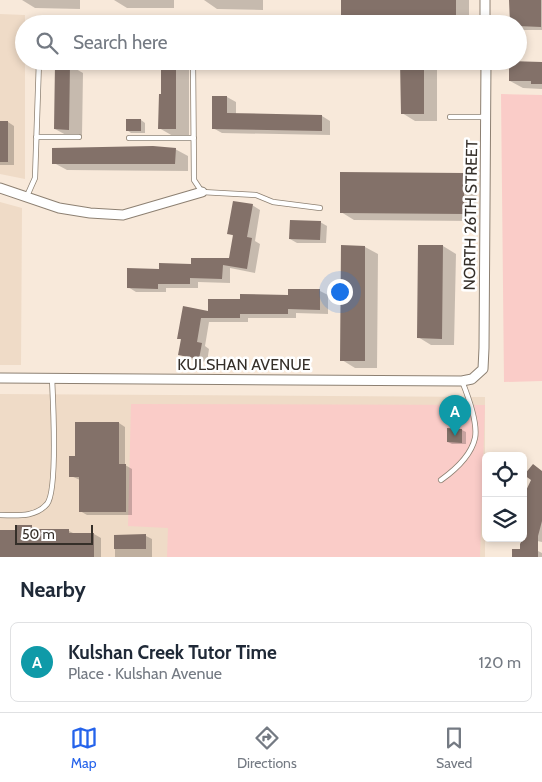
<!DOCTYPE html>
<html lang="en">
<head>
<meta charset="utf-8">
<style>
	body { margin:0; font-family:Cabin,sans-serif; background:#f2f2f3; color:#1f2937 }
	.controls { position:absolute; right:15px; bottom:15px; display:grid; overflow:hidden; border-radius:8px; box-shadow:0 2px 8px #0003 }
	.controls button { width:45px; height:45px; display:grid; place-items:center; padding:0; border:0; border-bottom:1px solid #e0e1e3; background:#fff; color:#1f2937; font:25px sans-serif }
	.scale { position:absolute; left:15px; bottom:12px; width:78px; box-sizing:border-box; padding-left:5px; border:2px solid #352f29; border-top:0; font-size:14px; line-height:18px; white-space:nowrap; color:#352f29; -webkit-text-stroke:4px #fff; paint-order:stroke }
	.you { position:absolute; left:339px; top:291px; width:18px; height:18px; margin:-12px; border:4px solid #fff; border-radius:50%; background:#1a73e8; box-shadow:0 0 0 8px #1a73e833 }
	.badge { display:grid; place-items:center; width:32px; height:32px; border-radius:50%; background:#2563eb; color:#fff; font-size:16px; font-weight:700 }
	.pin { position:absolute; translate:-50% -41px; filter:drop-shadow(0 1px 2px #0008) }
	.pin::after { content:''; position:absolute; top:26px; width:18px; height:15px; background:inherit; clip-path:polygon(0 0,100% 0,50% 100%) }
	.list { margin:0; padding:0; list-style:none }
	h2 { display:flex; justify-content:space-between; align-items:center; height:65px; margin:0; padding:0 20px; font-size:21px }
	h2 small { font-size:16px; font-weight:400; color:#747a83 }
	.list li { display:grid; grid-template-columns:32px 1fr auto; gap:15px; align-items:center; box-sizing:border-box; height:80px; margin:0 10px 10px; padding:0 10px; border:1px solid #e0e1e3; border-radius:8px }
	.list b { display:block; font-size:19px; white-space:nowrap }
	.list p { margin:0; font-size:16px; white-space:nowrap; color:#747a83 }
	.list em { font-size:16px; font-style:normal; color:#747a83 }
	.icon { flex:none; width:28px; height:28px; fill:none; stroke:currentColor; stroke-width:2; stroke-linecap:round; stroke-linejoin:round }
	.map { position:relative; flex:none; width:542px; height:557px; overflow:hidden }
	.search { position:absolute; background:#fff; box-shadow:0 2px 8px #0003; left:15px; right:15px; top:15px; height:55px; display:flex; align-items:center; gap:12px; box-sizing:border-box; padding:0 18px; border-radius:28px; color:#747a83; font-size:19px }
	.sheet { height:155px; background:#fff }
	nav { display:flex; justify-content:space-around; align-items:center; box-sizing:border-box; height:70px; border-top:1px solid #e0e1e3; background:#fff; font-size:14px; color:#747a83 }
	nav a { display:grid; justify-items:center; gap:2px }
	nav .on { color:#2563eb }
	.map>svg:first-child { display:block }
	.built { fill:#efdbc7 }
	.green { fill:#faccc8 }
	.shadow { fill:#0003 }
	.building { fill:#837169 }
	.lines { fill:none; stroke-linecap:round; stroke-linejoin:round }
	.lane-casing { stroke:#8d8072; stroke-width:6 }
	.street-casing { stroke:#8d8072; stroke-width:11 }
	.lane { stroke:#fff; stroke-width:4.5 }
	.street { stroke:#fff; stroke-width:9 }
	.labels { text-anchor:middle; stroke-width:5; stroke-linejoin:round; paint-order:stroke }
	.street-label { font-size:16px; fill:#352f29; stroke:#fff }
</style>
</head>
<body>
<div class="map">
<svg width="542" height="557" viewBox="0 0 542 557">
	<rect width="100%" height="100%" fill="#f8e9da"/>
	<path class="built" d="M0 14 25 15V24H24V61H25V179L0 174Z
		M0 202 22 208 21 365H0Z
		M0 394 485 397V557H0Z"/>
	<path class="green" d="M501 94 542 95V381L504 382Z
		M131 404 485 405 480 557H167L168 528 128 526Z"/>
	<path class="shadow" d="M22 0H80V9L35 8Z
		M114 0H174V8H127Z
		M204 0H263V10L217 9Z
		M342 0H469V24L355 23 342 16Z
		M511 0H542V30H518V24Z
		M175 61 189 69V136H173L159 128 162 95Z
		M402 61H437V121H415L402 113Z
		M510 62H542V89L523 88 510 81Z
		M69 65 83 73 82 136H68L55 129Z
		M213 97H227L236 102V115L322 116 330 121V135L222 133 213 128Z
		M141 120 145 123V133H131L127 130Z
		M0 122H8L14 126V165H0Z
		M175 149 188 156V171L67 170 54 163Z
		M464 175 477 182 476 221 354 220 341 212Z
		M252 205 260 210 255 241 260 244 255 273 230 268V283L198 282V288H166V292H136L128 287 160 270 230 260 234 236 228 233Z
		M320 222 327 226 326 243H297L290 239Z
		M443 246 456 254 454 345H431L418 337Z
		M342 247H365L378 254 377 368H355L342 360Z
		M320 291 328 295V314L296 313V318H248V322H209L205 346 209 349 207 362 188 359 180 354 182 340 178 338 184 308 209 312 241 301 289 296Z
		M119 423 125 427V465L132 469V515H87L80 511V480L71 476 76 458Z
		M462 430 466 432V444H452L448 442Z
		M542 471V542L523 538V494L526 495Z
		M32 527 38 530 69 531 75 534H94L101 538V557H0V531H17Z
		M115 536H146L152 539V557H115Z
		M538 551 542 553V557H514Z"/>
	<path class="building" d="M341 0H456V17L341 16Z
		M509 0H541V27L518 26V24H510Z
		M161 61H176V129H158L159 94H161Z
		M400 61H424V114H401Z
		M509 61 542 62V84H531V81H509Z
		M55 64H70L69 130 54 129Z
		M212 96H227V113L322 115V131L212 129Z
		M126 119H141V131H126Z
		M0 121H8V162H0Z
		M153 146 176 148 175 164H52V148Z
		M340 172 464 173V214L340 213Z
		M233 201 253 204 247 237 252 238 247 269 223 265 222 279 190 278V284H158V289L127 288V268L159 269V263L191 264V258H229L233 235 227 234Z
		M290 220 321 221 320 240 289 239Z
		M341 245 365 246V361H340Z
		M418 245H443L442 339 417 338Z
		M288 289H320V310L288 309V314H240V318H201L197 342 202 343 199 359 178 355 181 339H177L183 306 208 311V299H240V294L288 295Z
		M75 422H119V464H126V512H79V477H69V456H75Z
		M447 428 462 429V443L447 442Z
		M533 464 542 471V521L538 536V557H512V549H520V544L523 538V497L531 480 524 475Z
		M16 525H32V529H69V533H94V557H0V530H16Z
		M146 534V549H114V535Z"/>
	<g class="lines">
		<g class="lane-casing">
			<path id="lane" d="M193 61 194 180 202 192 256 195 273 202 320 208
				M450 117H486
				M36 137H79
				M129 138H194
				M27 196 35 178 39 61
				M441 480C455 470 471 456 475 438 478 423 468 396 462 381
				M0 515C16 515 35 518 47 504 58 491 53 400 52 378"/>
		</g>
		<g class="street-casing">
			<path id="street" d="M485 0V24
				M0 188 59 208 90 213 123 215 202 192
				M0 378 462 381 472 379 483 369 484 348 486 61"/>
		</g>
		<use href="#lane" class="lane"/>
		<use href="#street" class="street"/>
	</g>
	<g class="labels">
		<g class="street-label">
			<text transform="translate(470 215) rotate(-89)" y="6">NORTH 26TH STREET</text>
			<text x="244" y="370">KULSHAN AVENUE</text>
		</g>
	</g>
</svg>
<div class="controls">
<button><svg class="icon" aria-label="locate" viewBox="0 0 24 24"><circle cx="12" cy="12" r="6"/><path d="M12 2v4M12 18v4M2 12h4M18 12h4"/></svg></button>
<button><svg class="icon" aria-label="layers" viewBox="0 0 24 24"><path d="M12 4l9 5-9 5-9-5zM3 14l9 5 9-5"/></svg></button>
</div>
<div class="scale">50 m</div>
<div class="you"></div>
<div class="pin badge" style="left:455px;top:436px;background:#0f9aa8">A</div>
<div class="search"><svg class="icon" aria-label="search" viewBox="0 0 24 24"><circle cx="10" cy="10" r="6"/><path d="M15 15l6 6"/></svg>Search here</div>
</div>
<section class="sheet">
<h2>Nearby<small></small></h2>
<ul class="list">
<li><span class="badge" style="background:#0f9aa8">A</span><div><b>Kulshan Creek Tutor Time</b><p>Place · Kulshan Avenue</p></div><em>120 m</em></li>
</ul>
</section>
<nav>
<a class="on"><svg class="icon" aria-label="map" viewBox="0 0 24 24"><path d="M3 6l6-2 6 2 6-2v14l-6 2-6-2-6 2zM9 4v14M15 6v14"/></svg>Map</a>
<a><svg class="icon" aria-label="directions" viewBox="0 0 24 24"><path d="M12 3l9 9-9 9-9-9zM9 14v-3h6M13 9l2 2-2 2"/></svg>Directions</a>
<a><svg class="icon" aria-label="saved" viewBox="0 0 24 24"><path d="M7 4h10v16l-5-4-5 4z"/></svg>Saved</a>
</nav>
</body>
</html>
